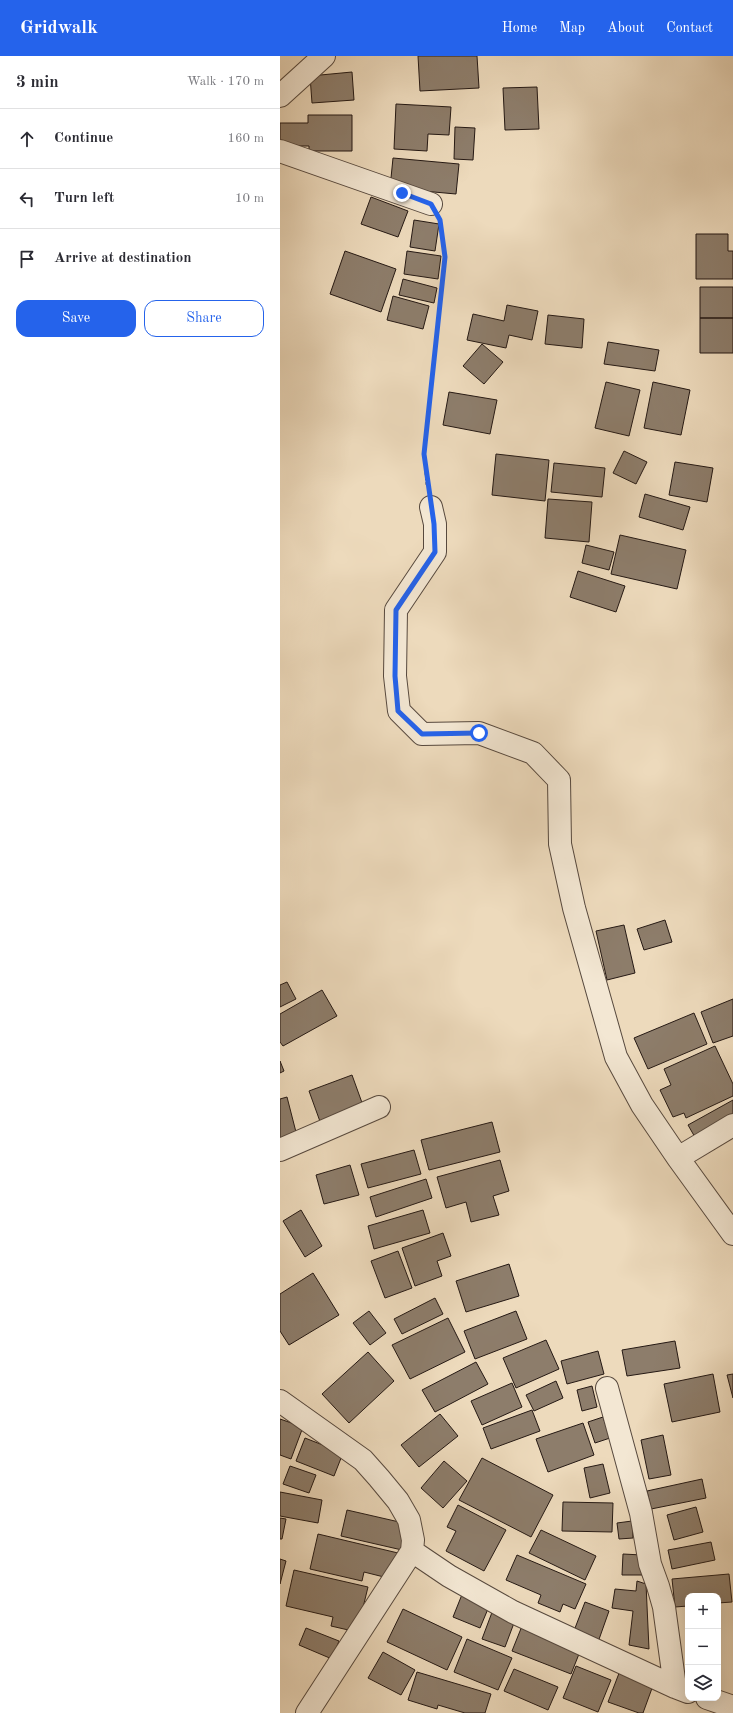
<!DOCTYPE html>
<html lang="en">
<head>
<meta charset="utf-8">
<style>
	body { margin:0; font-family:"Old Standard TT",serif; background:#f7f7f7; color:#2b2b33 }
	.controls { position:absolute; right:12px; bottom:12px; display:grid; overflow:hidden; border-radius:8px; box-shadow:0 4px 16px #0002 }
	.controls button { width:36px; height:36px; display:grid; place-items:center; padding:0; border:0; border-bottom:1px solid #e1e1e2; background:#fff; color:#2b2b33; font:20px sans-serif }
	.stop { position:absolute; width:12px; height:12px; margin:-9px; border:3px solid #2563eb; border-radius:50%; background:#fff }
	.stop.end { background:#2563eb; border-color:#fff; box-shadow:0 1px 4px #0008 }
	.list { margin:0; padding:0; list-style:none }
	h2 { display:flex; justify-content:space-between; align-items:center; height:52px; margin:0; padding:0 16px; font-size:17px }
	h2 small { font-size:13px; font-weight:400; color:#7c7c81 }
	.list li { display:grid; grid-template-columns:26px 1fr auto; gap:12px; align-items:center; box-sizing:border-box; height:60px; padding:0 16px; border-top:1px solid #e1e1e2 }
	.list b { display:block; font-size:15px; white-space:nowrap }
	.list em { font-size:13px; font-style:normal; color:#7c7c81 }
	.actions { display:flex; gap:8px; padding:12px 16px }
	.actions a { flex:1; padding:9px 0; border:1px solid #2563eb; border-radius:12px; text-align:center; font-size:14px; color:#2563eb }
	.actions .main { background:#2563eb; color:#fff }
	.icon { flex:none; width:22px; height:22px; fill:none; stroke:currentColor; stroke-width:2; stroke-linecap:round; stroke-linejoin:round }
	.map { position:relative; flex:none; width:453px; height:1657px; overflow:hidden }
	header { display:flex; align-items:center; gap:24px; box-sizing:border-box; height:56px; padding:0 20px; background:#2563eb; color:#fff }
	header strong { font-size:19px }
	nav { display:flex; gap:22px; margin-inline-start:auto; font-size:14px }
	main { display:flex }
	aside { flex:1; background:#fff }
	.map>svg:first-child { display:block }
	.building { fill:#8d7d6b; stroke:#251914 }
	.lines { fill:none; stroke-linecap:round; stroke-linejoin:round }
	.minor-casing { stroke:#57493e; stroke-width:24 }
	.path { stroke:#251914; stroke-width:2.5; stroke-dasharray:3 2; stroke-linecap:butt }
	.minor { stroke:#f3e7d3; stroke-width:22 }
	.route { stroke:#2563eb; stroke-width:5 }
</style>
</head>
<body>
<header>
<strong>Gridwalk</strong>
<nav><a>Home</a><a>Map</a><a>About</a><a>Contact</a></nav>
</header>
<main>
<aside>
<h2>3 min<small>Walk · 170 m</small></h2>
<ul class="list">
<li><svg class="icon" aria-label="ahead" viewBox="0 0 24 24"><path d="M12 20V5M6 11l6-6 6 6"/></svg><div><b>Continue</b></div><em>160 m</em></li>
<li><svg class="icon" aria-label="left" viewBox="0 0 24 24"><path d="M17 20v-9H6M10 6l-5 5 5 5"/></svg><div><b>Turn left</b></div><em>10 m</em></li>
<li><svg class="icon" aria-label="arrive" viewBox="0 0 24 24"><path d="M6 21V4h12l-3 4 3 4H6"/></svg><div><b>Arrive at destination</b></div></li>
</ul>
<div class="actions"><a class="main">Save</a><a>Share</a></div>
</aside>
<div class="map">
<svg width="453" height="1657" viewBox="0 0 453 1657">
	<rect width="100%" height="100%" fill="#eddabc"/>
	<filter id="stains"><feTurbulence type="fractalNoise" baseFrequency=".005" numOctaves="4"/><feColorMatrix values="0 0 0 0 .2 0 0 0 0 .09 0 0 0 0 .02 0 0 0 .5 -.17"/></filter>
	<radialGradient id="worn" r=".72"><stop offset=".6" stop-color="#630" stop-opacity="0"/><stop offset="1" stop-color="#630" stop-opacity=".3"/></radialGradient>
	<path class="building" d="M138 0H197L199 32 140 35Z
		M72 16 74 44 32 47 30 20Z
		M257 31 259 73 225 74 223 32Z
		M116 48 171 51 169 79 148 78 147 95 114 93Z
		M28 59H72V95H29V90H0V67H28Z
		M175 71 195 72 193 104 174 103Z
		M113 102 179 108 176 138 110 132Z
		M91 141 128 155 118 181 81 168Z
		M134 164 159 168 155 195 130 191Z
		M416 178H448V195H453V223H416Z
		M65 195 116 213 101 256 50 238Z
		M127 195 161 200 158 223 124 218Z
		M123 223 157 232 154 247 119 239Z
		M420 231H453V262H420Z
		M113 240 149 250 143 273 107 264Z
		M227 249 258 255 252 284 229 279 226 292 187 284 193 258 224 265Z
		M268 259 304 263 302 292 265 288Z
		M420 262H453V297H420Z
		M328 286 379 294 375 315 324 308Z
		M202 288 223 306 204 328 183 310Z
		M326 326 360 334 349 380 315 372Z
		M373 326 410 334 401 379 364 372Z
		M169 336 217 344 210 378 163 369Z
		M344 395 367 406 356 428 333 417Z
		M216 398 269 404 265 445 212 439Z
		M395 406 433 412 427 446 389 439Z
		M274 407 325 412 322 441 271 436Z
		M365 438 410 451 403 474 359 461Z
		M268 443 312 446 309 486 265 482Z
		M340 479 406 494 397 533 331 518Z
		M306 489 334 496 329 514 302 507Z
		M298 515 345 530 336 556 290 541Z
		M385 864 392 886 364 894 357 873Z
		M344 869 355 917 327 924 316 875Z
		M7 926 16 943 0 951V929Z
		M42 934 57 960 3 990 0 986V958Z
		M453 943V980L433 987 421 956Z
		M414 957 427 988 368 1013 354 982Z
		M435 990 453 1028V1040L406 1062 404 1057 393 1061 380 1034 391 1029 384 1013Z
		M0 1005 4 1015 0 1017Z
		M72 1019 85 1055 42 1071 29 1035Z
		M7 1041 17 1080 0 1084V1043Z
		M453 1044V1062L416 1083 408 1069Z
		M212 1066 220 1096 149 1114 141 1084Z
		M134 1094 141 1118 88 1132 81 1108Z
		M220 1104 229 1135 213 1140 219 1159 191 1166 186 1146 166 1152 157 1121Z
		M70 1109 79 1139 44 1148 36 1119Z
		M146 1123 152 1142 96 1161 90 1141Z
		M21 1154 42 1190 25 1201 3 1165Z
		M143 1154 150 1177 94 1193 88 1170Z
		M163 1177 171 1200 157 1205 162 1220 135 1230 122 1192Z
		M118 1195 132 1232 105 1242 91 1205Z
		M229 1208 239 1240 186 1256 176 1225Z
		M33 1217 59 1259 9 1289 0 1275V1238Z
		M155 1242 163 1258 122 1278 114 1263Z
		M89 1255 106 1277 90 1289 73 1267Z
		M236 1255 247 1283 195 1303 184 1275Z
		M168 1262 185 1296 130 1323 112 1289Z
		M266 1284 279 1313 236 1332 223 1302Z
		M395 1285 400 1312 347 1320 342 1294Z
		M318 1295 324 1318 287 1328 281 1305Z
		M88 1296 114 1325 69 1367 42 1338Z
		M196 1306 208 1328 155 1356 142 1334Z
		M433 1318 440 1356 392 1366 384 1328Z
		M453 1318V1342L447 1319Z
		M276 1325 283 1342 254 1355 246 1339Z
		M232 1327 242 1351 202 1369 191 1345Z
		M312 1330 317 1351 302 1355 297 1334Z
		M252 1354 260 1375 211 1393 203 1372Z
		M160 1358 178 1380 139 1411 121 1389Z
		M323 1361 330 1382 315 1387 308 1366Z
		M0 1363 23 1371 11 1403 0 1399Z
		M303 1367 314 1399 268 1416 256 1383Z
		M383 1379 391 1419 369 1423 361 1384Z
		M25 1382 63 1397 54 1420 16 1405Z
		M202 1402 273 1439 251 1481 179 1444Z
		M164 1405 187 1425 163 1452 141 1432Z
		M323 1408 330 1437 310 1442 304 1412Z
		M10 1410 36 1419 29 1437 3 1428Z
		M422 1423 426 1442 371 1453 367 1435Z
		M0 1436 42 1444 38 1467 0 1460Z
		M283 1446 333 1447 332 1476 282 1475Z
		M178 1449 226 1474 204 1515 166 1495 176 1475 167 1471Z
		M416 1451 423 1476 394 1484 387 1459Z
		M67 1454 128 1468 122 1494 61 1480Z
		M0 1462 6 1463 2 1483H0Z
		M352 1465 353 1482 339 1483 337 1467Z
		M261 1474 316 1500 305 1524 249 1497Z
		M38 1478 118 1497 112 1523 84 1516 82 1525 30 1513Z
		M431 1486 435 1504 392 1513 388 1494Z
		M343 1498 362 1499V1519H342Z
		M237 1499 306 1528 295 1553 283 1548 280 1556 258 1547 261 1539 226 1524Z
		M0 1503 6 1505 0 1528Z
		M14 1514 88 1531 77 1576 51 1570 53 1561 6 1550Z
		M449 1518 452 1546 438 1547V1540H408V1550L395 1551 392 1523Z
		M357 1525 366 1528 369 1593 349 1589 353 1555 332 1552 335 1533 356 1535Z
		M183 1536 210 1548 200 1572 173 1561Z
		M305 1546 329 1555 317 1589 292 1580Z
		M214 1551 237 1559 225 1591 202 1583Z
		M123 1553 182 1581 167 1614 107 1586Z
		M242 1570 301 1593 291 1618 232 1595Z
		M26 1572 59 1585 52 1603 19 1589Z
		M187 1583 232 1602 218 1634 174 1616Z
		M103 1596 135 1614 121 1639 88 1622Z
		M296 1610 331 1624 318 1656 283 1642Z
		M341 1612 375 1624 363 1657H359L328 1646Z
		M234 1613 278 1631 268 1654 224 1635Z
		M137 1616 211 1638 205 1657H185L158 1649 157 1653 128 1644Z"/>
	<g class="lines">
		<g class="minor-casing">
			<path id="minor" d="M0 40 44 0
				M0 95 151 148
				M151 451 155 468V496L116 554 115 620 119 655 142 678 199 677 253 697 279 724 280 788 294 852 336 1001 362 1049 398 1102 453 1178
				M0 1094 99 1051
				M398 1102 453 1069
				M327 1332 361 1457 370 1508 378 1530 384 1551 395 1631
				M0 1345 83 1404 99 1422 118 1445 129 1464 133 1484 132 1495 27 1657
				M132 1495 169 1520 233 1556 395 1631 408 1636
				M427 1642 453 1651"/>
		</g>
		<path class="path" d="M147 429 144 397 165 201 161 169"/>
		<use href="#minor" class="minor"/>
	</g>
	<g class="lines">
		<path class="route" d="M122 137 151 148 160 164 165 201 144 398 154 468 155 496 116 554 115 620 118 655 142 678 199 677"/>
	</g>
	<rect width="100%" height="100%" filter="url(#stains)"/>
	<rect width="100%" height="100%" fill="url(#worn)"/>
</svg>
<div class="controls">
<button>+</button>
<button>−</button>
<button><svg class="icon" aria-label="layers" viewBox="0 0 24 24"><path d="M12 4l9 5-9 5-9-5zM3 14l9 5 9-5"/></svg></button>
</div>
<div class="stop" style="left:199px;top:677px"></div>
<div class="stop end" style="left:122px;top:137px"></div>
</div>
</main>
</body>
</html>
